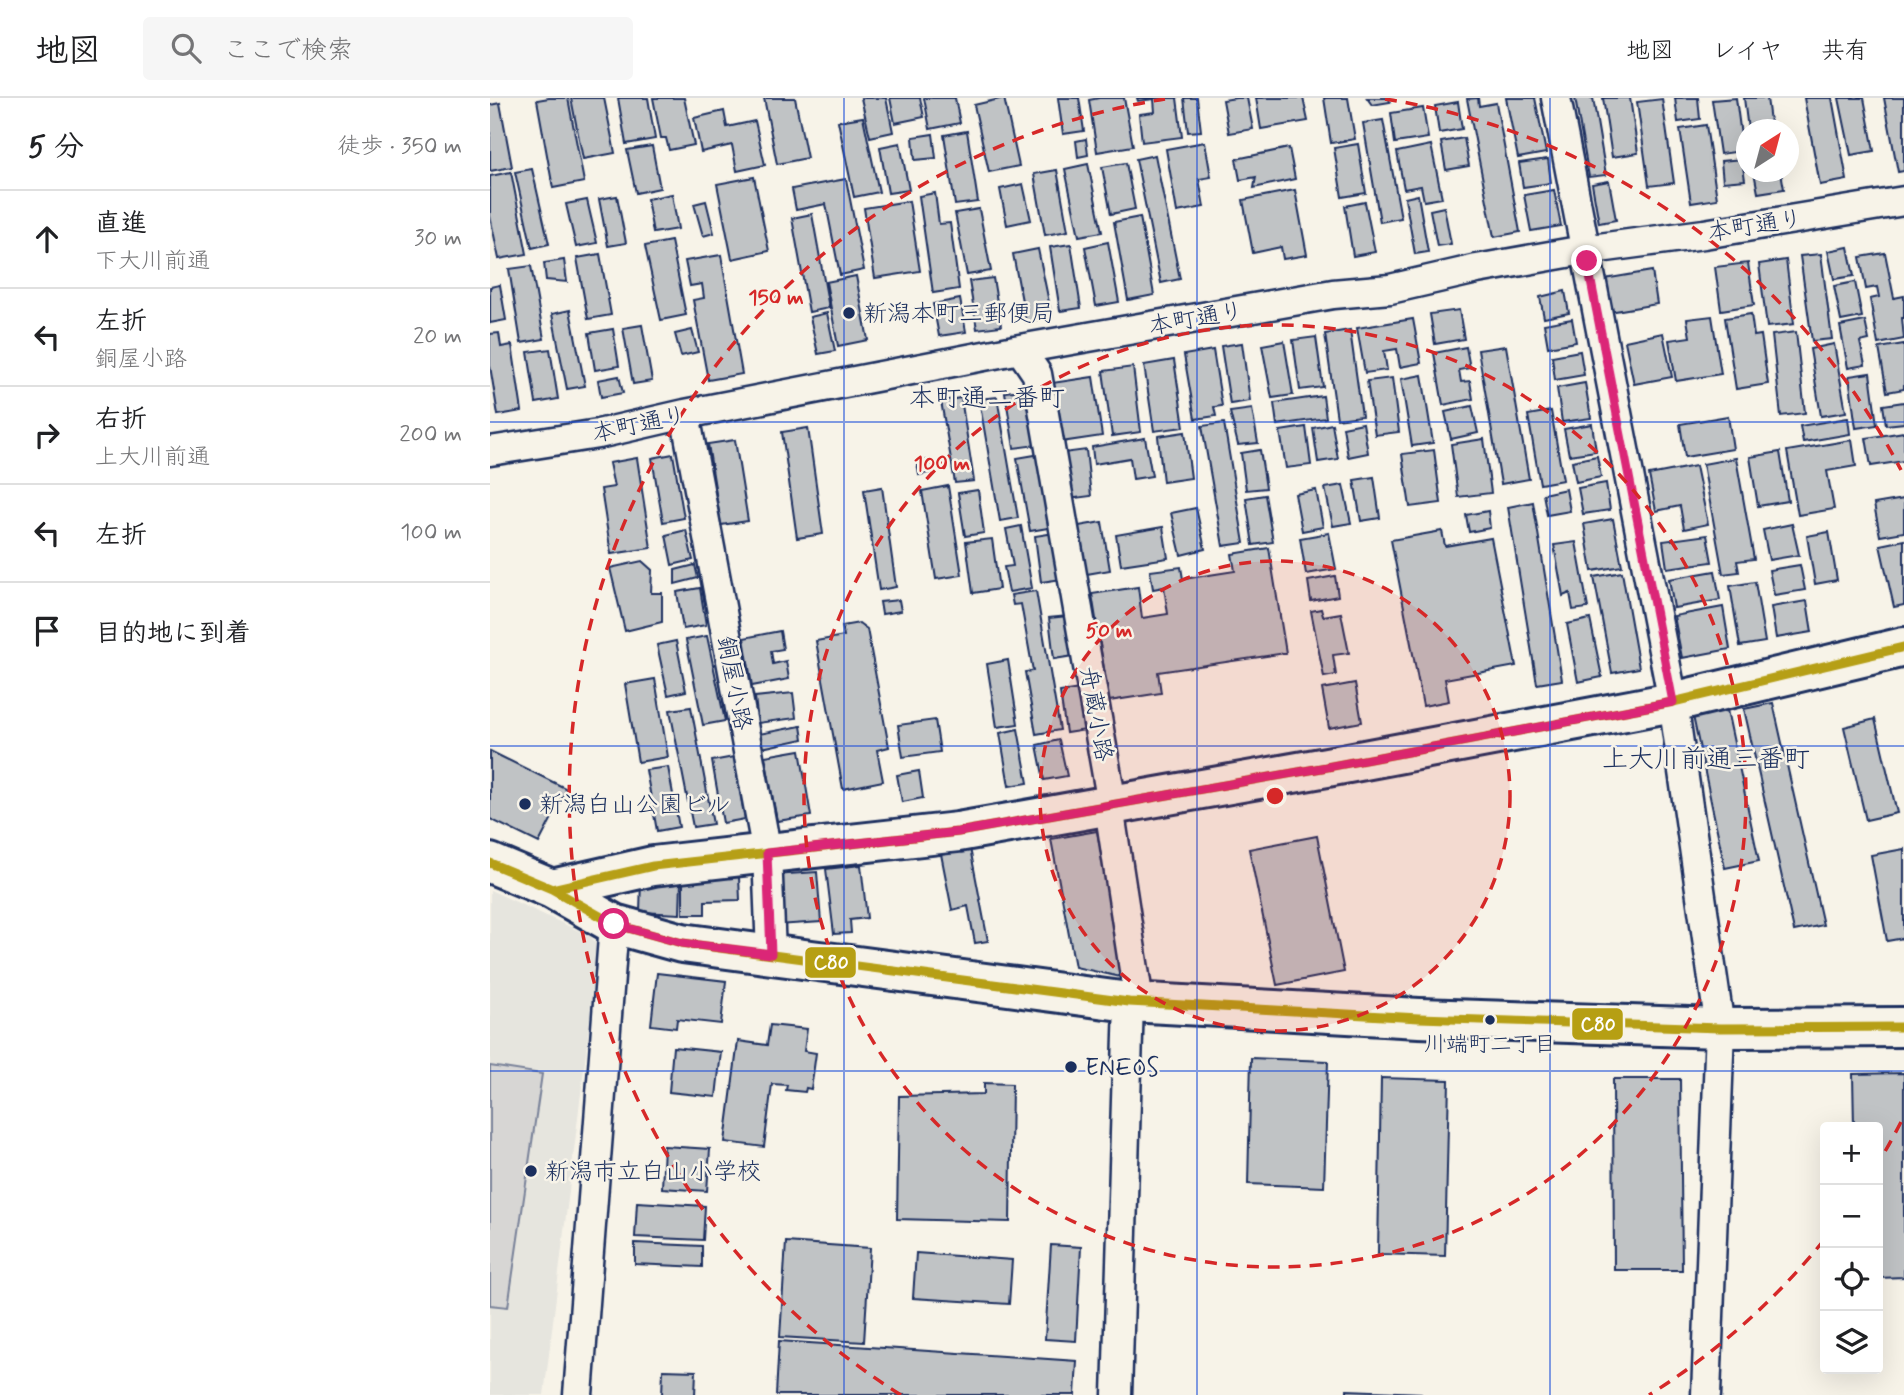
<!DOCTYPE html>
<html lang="ja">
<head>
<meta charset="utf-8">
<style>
	body { margin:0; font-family:Mynerve,"Klee One",sans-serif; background:#f6f6f6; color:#202124 }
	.controls { position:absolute; right:21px; bottom:21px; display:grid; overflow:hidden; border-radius:7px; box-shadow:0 7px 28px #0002 }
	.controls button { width:63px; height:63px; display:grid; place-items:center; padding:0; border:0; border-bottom:2px solid #e0e0e0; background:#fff; color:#202124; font:35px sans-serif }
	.compass { position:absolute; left:1246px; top:21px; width:63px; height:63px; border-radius:50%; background:#fff; box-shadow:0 7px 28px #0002; rotate:36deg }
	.stop { position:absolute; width:21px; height:21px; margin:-16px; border:5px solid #db2777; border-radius:50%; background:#fff }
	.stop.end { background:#db2777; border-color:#fff; box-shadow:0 2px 7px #0008 }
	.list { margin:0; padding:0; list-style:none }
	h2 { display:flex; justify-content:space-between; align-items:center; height:91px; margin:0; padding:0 28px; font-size:30px }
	h2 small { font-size:23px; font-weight:400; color:#757577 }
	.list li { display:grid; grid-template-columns:46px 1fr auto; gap:21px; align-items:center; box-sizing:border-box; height:98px; padding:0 28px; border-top:2px solid #e0e0e0 }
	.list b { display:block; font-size:26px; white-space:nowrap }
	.list p { margin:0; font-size:23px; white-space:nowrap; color:#757577 }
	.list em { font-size:23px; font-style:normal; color:#757577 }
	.icon { flex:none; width:38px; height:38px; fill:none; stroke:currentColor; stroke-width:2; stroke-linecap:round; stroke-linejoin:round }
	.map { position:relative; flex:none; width:1414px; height:1297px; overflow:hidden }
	header { display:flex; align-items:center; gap:42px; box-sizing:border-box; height:98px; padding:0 35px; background:#fff; border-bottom:2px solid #e0e0e0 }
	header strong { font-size:33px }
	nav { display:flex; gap:38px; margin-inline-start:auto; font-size:24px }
	.search { width:490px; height:63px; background:#f6f6f6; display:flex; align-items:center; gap:18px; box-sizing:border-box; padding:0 24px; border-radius:7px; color:#757577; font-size:26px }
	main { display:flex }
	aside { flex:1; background:#fff }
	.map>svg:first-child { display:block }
	.built { fill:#e6e5de }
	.pitch { fill:#d7d6d4; stroke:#798299; stroke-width:2 }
	.building { fill:#c0c3c5; stroke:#1b2f5e; stroke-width:2 }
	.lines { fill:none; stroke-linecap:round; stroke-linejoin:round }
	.street-casing { stroke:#1b2f5e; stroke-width:33 }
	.secondary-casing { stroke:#1b2f5e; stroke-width:44 }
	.street { stroke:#f7f3e8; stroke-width:28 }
	.secondary { stroke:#f7f3e8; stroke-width:38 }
	.bus-1-casing { stroke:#f7f3e8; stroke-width:14 }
	.bus-1 { stroke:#b69f13; stroke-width:9 }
	.route { stroke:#db2777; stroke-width:9 }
	.grid { fill:none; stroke:#1d4ed8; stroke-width:2; stroke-opacity:0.55 }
	.ring { fill:none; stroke:#d62828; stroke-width:3.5; stroke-dasharray:12 9 }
	.poi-dot { fill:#1b2f5e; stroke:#f7f3e8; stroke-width:2.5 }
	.labels { text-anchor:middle; stroke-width:5; stroke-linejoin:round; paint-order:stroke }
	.bus-label { font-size:22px; fill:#1b2f5e; stroke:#f7f3e8 }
	.street-label { font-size:24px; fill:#1b2f5e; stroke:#f7f3e8 }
	.poi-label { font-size:24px; fill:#1b2f5e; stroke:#f7f3e8; text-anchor:start }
	.neighbourhood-label { font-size:26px; fill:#1b2f5e; stroke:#f7f3e8 }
	.centre { fill:#d62828; stroke:#f7f3e8; stroke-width:3.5 }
	.ring-label { font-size:21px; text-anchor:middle; font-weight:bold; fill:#d62828; stroke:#f7f3e8; stroke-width:5; stroke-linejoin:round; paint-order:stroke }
	.line-badge { stroke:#f7f3e8; stroke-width:2.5 }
	.badge-label { font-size:19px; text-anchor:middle; font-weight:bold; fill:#fff }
</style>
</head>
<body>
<header>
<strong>地図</strong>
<div class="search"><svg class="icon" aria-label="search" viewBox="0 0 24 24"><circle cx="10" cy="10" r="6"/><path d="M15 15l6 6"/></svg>ここで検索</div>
<nav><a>地図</a><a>レイヤ</a><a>共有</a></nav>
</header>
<main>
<aside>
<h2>5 分<small>徒歩 · 350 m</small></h2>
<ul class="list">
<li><svg class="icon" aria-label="ahead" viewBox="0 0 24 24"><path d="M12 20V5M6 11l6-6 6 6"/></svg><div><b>直進</b><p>下大川前通</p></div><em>30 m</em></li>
<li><svg class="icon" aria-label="left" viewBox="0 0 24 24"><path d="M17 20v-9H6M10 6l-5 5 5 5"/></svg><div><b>左折</b><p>銅屋小路</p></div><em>20 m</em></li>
<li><svg class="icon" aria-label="right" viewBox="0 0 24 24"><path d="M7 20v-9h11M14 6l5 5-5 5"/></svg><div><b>右折</b><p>上大川前通</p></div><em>200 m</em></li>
<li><svg class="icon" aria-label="left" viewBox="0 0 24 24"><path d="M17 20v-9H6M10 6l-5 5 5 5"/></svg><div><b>左折</b></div><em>100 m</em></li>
<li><svg class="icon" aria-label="arrive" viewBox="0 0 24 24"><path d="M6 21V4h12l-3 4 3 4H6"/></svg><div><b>目的地に到着</b></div></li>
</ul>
</aside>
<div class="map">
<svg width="1414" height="1297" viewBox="0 0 1414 1297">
	<rect width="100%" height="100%" fill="#f7f3e8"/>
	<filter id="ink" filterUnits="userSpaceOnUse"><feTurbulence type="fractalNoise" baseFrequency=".0143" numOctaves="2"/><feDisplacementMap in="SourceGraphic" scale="14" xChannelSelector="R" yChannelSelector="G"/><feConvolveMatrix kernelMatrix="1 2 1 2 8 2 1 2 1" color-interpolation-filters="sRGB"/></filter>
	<g filter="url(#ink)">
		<path class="built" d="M0 792 100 838 109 848 54 1297H0Z"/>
		<path class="pitch" d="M0 968 52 976 18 1209 0 1207Z"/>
		<path class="building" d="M59 0H78L94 84 63 90 47 2Z
			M81 0H114L125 55 93 61Z
			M128 0H158L165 41 136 46Z
			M163 0H194L204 47 179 52 176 40H171Z
			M274 0H305L317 60 287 66Z
			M371 0H396L403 34 380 39Z
			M400 0H430L434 19 405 25Z
			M434 0H465L470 25 440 31Z
			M514 0 529 68 499 74 484 7Z
			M568 0H589L594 33 573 36Z
			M609 0H634L643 48 607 54 599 2Z
			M647 0H687L692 39 652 44 649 16 665 14 664 1 648 3Z
			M694 0H707L711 33 698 34Z
			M746 0H757L763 31 739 35 733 2Z
			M766 0H813L818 23 771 31Z
			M834 0H858L865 41 841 45Z
			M877 0H899L900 4 882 7Z
			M988 0 989 8 1006 5 1030 134 1004 139 977 1Z
			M1016 0H1045L1056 55 1028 60Z
			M1085 0H1103L1116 77 1099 79Z
			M1113 0H1140L1148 55 1122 59Z
			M1185 0H1208L1210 21 1188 24Z
			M1246 0 1253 53 1230 56 1222 2Z
			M1254 0H1277L1281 32H1258Z
			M1314 0H1342L1357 82 1330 87Z
			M1349 0H1374L1384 53 1361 57Z
			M1394 0H1414V73L1408 74Z
			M1172 1 1184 85 1159 88 1147 4Z
			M968 4 972 31 949 35 945 8Z
			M10 5 22 69 0 73V7Z
			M933 10 938 40 905 45 901 15Z
			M234 13 237 29 265 23 275 67 247 73 242 47 211 54 204 20Z
			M373 19 389 94 364 99 348 23Z
			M893 22 911 120 890 124 873 25Z
			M1216 27 1227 101 1201 105 1190 31Z
			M477 33 488 104 465 107 454 37Z
			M443 36 446 60 425 62 423 39Z
			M974 40 979 68 956 72 951 44Z
			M596 41 598 57 588 59 586 43Z
			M715 44 721 79 709 81 714 109 687 114 676 51Z
			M410 45 419 92 398 95 390 49Z
			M868 46 876 95 852 99 844 50Z
			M941 47 952 100 934 103 931 88 914 91 907 54Z
			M162 48 170 90 146 95 137 52Z
			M799 50 805 81 764 90 766 79 750 82 746 61Z
			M665 57 690 181 671 185 646 61Z
			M1058 61 1061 85 1033 89 1029 65Z
			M1252 61 1255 82 1233 84 1231 63Z
			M636 65 645 111 621 116 612 69Z
			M598 66 612 134 589 138 575 71Z
			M42 71 59 146 42 150 25 74Z
			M567 72 578 133 555 137 544 76Z
			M21 74 37 156 9 161 0 118V78Z
			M1264 74H1291L1294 91 1268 95Z
			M264 79 279 153 242 161 227 86Z
			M356 81 374 172 350 177 336 106 306 112 302 91Z
			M1119 83 1126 122 1109 125 1102 86Z
			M533 86 541 122 517 127 510 91Z
			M805 92 817 157 793 161 791 149 763 155 753 102Z
			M1064 92 1071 128 1041 133 1034 97Z
			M445 95 449 126 460 125 469 191 443 195 429 98Z
			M182 96 188 131 163 135 157 101Z
			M928 97 938 154 925 156 915 100Z
			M127 98 136 145 118 148 109 101Z
			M97 102 107 145 86 149 76 106Z
			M216 103 224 135 213 138 204 106Z
			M419 103 430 173 385 180 374 110Z
			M875 104 885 154 863 158 855 108Z
			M954 109 961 146 947 148 940 112Z
			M489 111 501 173 477 177 465 115Z
			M322 116 339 210 319 214 302 120Z
			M650 119 664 197 638 202 624 124Z
			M181 143 196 217 171 222 155 148Z
			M618 144 629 204 606 208 595 149Z
			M581 146 591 210 570 213 560 149Z
			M1358 149 1364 178 1344 181 1338 153Z
			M548 151 562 219 536 224 523 156Z
			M1395 155 1404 200 1414 198V220H1412L1414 241 1388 246 1380 201 1389 199 1387 189 1376 191 1370 159Z
			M110 156 121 217 98 221 87 160Z
			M1331 156 1342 241 1322 243 1310 158Z
			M231 157 252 276 218 282 203 202 214 200 212 186 200 188 195 163Z
			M74 162 77 184 56 182 54 165Z
			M1296 162 1304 226 1277 229 1269 166Z
			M1258 165 1264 207 1231 212 1225 169Z
			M41 168 54 241 31 245 19 171Z
			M1162 173 1167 206 1119 214 1114 181Z
			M366 178 378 242 348 248 336 184Z
			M503 180 511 228 487 231 479 183Z
			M1365 184 1372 219 1351 223 1344 188Z
			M10 187 16 222 0 225V189Z
			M1075 193 1079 215 1054 220 1050 199Z
			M470 201 476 234 449 238 443 206Z
			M80 212 95 288 77 291 62 216Z
			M969 212 974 241 945 246 940 216Z
			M337 215 345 253 328 256 320 219Z
			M1261 216 1264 238 1271 237 1278 286 1246 291 1235 220Z
			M1222 218 1231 276 1186 283 1179 242 1200 239 1197 221Z
			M923 221 931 265 910 269 907 251 894 253 897 272 875 275 867 230Z
			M1082 221 1086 244 1058 249 1054 226Z
			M1375 223 1379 242 1370 244 1375 267 1358 270 1350 228Z
			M152 227 162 283 143 286 133 230Z
			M123 231 129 268 105 272 99 235Z
			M202 232 208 254 191 258 185 236Z
			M860 232 872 318 847 321 835 236Z
			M1306 234 1315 315 1291 318 1282 237Z
			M9 235 11 249 22 247 32 313 8 317 0 268V236Z
			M1173 235 1182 279 1144 286 1135 243Z
			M826 239 833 289 810 292 803 242Z
			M794 243 803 297 782 300 772 247Z
			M752 245 760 303 740 306 731 248Z
			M1344 246 1356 314 1331 318 1320 251Z
			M1414 246V291L1397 294 1389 250Z
			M1016 248 1039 381 1011 386 988 252Z
			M976 249 980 270 969 272 971 284 980 283 983 301 953 307 944 255Z
			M60 251 68 301 46 305 38 254Z
			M723 252 732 308 724 309 726 318 705 321 694 257Z
			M1090 253 1094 277 1065 282 1062 258Z
			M684 262 694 329 664 333 654 267Z
			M643 269 651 334 622 338 613 273Z
			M1380 275 1387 327 1366 330 1359 278Z
			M932 277 943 345 922 348 911 281Z
			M129 278 133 295 111 299 108 282Z
			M603 279 612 338 571 344 562 285Z
			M902 280 909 334 885 337 877 283Z
			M1095 285 1101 320 1072 324 1067 290Z
			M539 291 547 347 524 350 515 294Z
			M833 298 836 320 787 327 784 305Z
			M507 299 528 420 510 423 489 301Z
			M471 300 484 383 465 385 451 303Z
			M1414 304V325L1396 327 1393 307Z
			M982 308 988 335 961 341 955 314Z
			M762 311 768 345 748 347 740 314Z
			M1061 313 1073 382 1050 386 1038 317Z
			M1238 318 1243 351 1195 359 1190 326Z
			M1358 320 1360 336 1313 344 1310 328Z
			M734 325 754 445 733 448 712 328Z
			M873 325 878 355 858 359 853 329Z
			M842 326 848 361 828 364 823 330Z
			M1102 326 1106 353 1079 357 1074 331Z
			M816 329 821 367 796 370 790 333Z
			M318 330 333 436 307 440 292 334Z
			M695 334 701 380 673 384 668 338Z
			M1414 334V363L1381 368 1376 340Z
			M655 340 662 378 643 381 640 360 604 366 602 349Z
			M994 341 1001 395 968 399 961 346Z
			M245 342 258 423 231 427 218 346Z
			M1362 342 1366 368 1337 373 1344 411 1308 417 1297 353Z
			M596 352 601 398 578 401 573 355Z
			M770 352 776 390 756 392 751 355Z
			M944 352 951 405 920 409 912 356Z
			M1290 354 1298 403 1268 408 1260 359Z
			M183 356 194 420 173 424 162 360Z
			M551 356 564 429 540 433 527 360Z
			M1107 358 1111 379 1086 384 1082 363Z
			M147 360 161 450 121 456 111 391 124 389 119 365Z
			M1246 360 1264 461 1247 463 1249 474 1233 476 1213 366Z
			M440 362 442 374 429 377 427 364Z
			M1206 368 1218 426 1194 431 1190 408 1166 413 1159 377Z
			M884 379 890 420 871 423 864 382Z
			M1116 385 1120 412 1093 416 1088 390Z
			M853 387 861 425 843 428 835 390Z
			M458 388 472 477 446 481 432 393Z
			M392 389 406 489 389 492 374 392Z
			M1076 391 1080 413 1057 417 1053 396Z
			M488 392 494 435 475 438 468 395Z
			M826 392 833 429 812 433 805 396Z
			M775 397 783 444 763 447 756 400Z
			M1414 401V434L1390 438 1384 406Z
			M1043 404 1072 582 1047 586 1018 409Z
			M706 410 715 451 691 457 681 415Z
			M998 413 1000 430 979 434 976 417Z
			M1123 421 1132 468 1102 473 1094 426Z
			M612 424 620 472 591 477 583 429Z
			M1302 426 1309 457 1279 462 1273 432Z
			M531 428 542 490 519 494 514 469 523 468 516 431Z
			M673 429 678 460 631 467 626 437Z
			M196 432 203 462 182 467 176 437Z
			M952 433 955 448 1001 440 1026 568 955 581 959 603 933 608 901 442Z
			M1339 434 1347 482 1325 486 1317 438Z
			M565 435 572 481 551 484 545 438Z
			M839 435 846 471 816 476 810 440Z
			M1217 437 1222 464 1177 470 1173 443Z
			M502 441 509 491 483 495 476 444Z
			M1414 442V507L1404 509 1390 447Z
			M1086 444 1098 510 1083 512 1080 495 1073 498 1064 447Z
			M779 450 796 555 668 574 671 595 619 603 602 496 648 489 652 520 678 516 674 489 663 491 660 473 691 469 693 481 745 473 742 456Z
			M152 463 162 472 161 495H172V524L135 533 120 470Z
			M205 467 208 480 185 486V472Z
			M1310 467 1315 492 1284 497 1279 472Z
			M1225 473 1230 502 1184 510 1179 481Z
			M1132 474 1149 570 1122 575 1104 479Z
			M845 478 848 498 821 503 818 483Z
			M1265 484 1275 544 1250 548 1240 488Z
			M210 490 216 527 193 531 187 494Z
			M546 493 570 632 546 636 535 574 543 573 531 506 523 507 521 497Z
			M409 502 411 513 392 516 390 504Z
			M1317 503 1322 534 1286 540 1281 509Z
			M1233 509 1240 551 1192 560 1184 518Z
			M831 511 833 518 851 515 859 555 843 557 846 577 834 579 821 513Z
			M578 518 584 558 564 561 559 520Z
			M1100 521 1112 579 1088 584 1077 526Z
			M369 525 377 531 399 649 387 652 393 683 353 691 326 543 354 538 352 528Z
			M290 533 293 551 281 553 283 566 296 563 299 581 262 588 254 540Z
			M217 538 235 623 213 627 196 542Z
			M186 543 196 593 178 597 167 547Z
			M518 562 528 626 507 629 497 566Z
			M165 581 178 659 148 664 135 586Z
			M865 585 872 624 839 630 832 591Z
			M590 591 596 632 576 635 570 594Z
			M303 595 306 620 268 625 265 599Z
			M1283 605 1333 827 1304 833 1254 611Z
			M201 609 223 726 203 729 180 612Z
			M1237 612 1269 763 1235 770 1203 618Z
			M1385 621 1407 715 1376 722 1354 629Z
			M445 622 450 654 413 659 408 627Z
			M311 628 313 641 272 650 269 636Z
			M528 631 538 685 519 688 510 635Z
			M569 642 577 678 554 682 547 647Z
			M310 652 321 718 287 723 275 658Z
			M0 653 77 691 49 745 0 721Z
			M244 659 255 721 233 725 222 663Z
			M178 669 189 729 167 733 156 672Z
			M429 673 433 700 412 704 407 677Z
			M607 733 635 880 585 869 561 741Z
			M827 738 854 874 787 887 759 751Z
			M480 750 498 843 485 845 478 808 462 812 451 756Z
			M1414 751V840L1397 843 1381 757Z
			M371 767 377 820 360 822 361 835 344 836 336 771Z
			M327 774 331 824 288 827 284 777Z
			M249 779 250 802 215 803V816H193V780Z
			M151 782 191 783 190 816 150 814Z
			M167 875 236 883 231 926 187 921 186 930 161 927Z
			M280 927 317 931 314 953 326 955 321 991 316 990 315 994 296 992 297 987 282 986 274 1049 235 1044 248 943 277 947Z
			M183 949 231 954 226 999 179 994Z
			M761 960 838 963 834 1089 758 1086Z
			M1414 975V1179L1388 1180V1029H1364L1363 976Z
			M891 980 959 982 955 1158 888 1156Z
			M1123 981H1190L1192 1172H1124Z
			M494 985 522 986 520 1124 407 1121 409 998 494 996Z
			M174 1048 220 1051 217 1093 172 1090Z
			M147 1104 215 1108 213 1142 145 1139Z
			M296 1144 380 1150 374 1244 290 1239Z
			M145 1145 212 1148V1169L145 1166Z
			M561 1147 591 1149 586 1243 555 1241Z
			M426 1155 522 1162 519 1206 423 1200Z
			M289 1243 587 1263 585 1297H286Z
			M173 1272 206 1273 205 1297H172Z
			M857 1292 931 1295V1297H857Z"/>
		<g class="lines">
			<g class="street-casing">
				<path id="street" d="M1066 0 1183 604 1230 930 1216 1297
					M530 251 547 276 622 706 621 722 649 904
					M195 316 277 755 281 856
					M0 353 108 336 195 316 530 251 758 211 843 196 900 191 987 171 1094 152 1214 136 1414 103
					M88 1297 124 826
					M627 1297 639 904"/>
			</g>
			<g class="secondary-casing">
				<path id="secondary" d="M0 765 62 791 124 826 192 845 639 904 929 920 1230 930 1414 929
					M62 791 163 768 468 734 837 669 1183 604 1414 549"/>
			</g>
			<use href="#street" class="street"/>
			<use href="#secondary" class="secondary"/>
			<g class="bus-1-casing">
				<path id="bus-1" d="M0 765 62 791 124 826 192 845 639 904 929 920 1230 930 1414 929
					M62 791 163 768 468 734 837 669 1183 604 1414 549"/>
			</g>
			<use href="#bus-1" class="bus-1"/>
		</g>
	</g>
	<g class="lines" filter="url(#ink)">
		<path class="route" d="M124 826 192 845 281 856 277 755 468 734 837 669 1183 604 1097 163"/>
	</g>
	<path class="grid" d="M354 0V1297M707 0V1297M1060 0V1297M0 324H1414M0 648H1414M0 973H1414"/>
	<circle cx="785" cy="698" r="235" fill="#d62828" fill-opacity=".12"/>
	<g class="ring">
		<circle cx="785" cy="698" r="235"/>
		<circle cx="785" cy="698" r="471"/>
		<path d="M1411 1024A706 706 0 0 1 1390 1062M1334 1142A706 706 0 0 1 1159 1297M411 1297A706 706 0 0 1 675 1M895 1A706 706 0 0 1 1411 372"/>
	</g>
	<g class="poi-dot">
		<circle cx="359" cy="215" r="7"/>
		<circle cx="35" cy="706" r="7"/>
		<circle cx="1000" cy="922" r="6"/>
		<circle cx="581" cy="969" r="7"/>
		<circle cx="41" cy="1073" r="7"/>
	</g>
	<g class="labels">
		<g class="bus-label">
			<text x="1000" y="953">川端町二丁目</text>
		</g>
		<g class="street-label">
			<text transform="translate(1265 127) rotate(-9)" y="8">本町通り</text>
			<text transform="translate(706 220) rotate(-10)" y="8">本町通り</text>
			<text transform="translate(149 326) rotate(-12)" y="8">本町通り</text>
			<text transform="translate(245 585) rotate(79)" y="8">銅屋小路</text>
			<text transform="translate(607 616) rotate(80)" y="8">舟蔵小路</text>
		</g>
		<g class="poi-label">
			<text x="373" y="223">新潟本町三郵便局</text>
			<text x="49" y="714">新潟白山公園ビル</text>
			<text x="595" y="977">ENEOS</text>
			<text x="55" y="1081">新潟市立白山小学校</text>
		</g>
		<g class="neighbourhood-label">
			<text x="497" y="308">本町通二番町</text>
			<text x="1216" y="669">上大川前通三番町</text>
		</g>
	</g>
	<circle cx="785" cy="698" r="10" class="centre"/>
	<g class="ring-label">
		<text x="286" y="206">150 m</text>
		<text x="452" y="372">100 m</text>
		<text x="619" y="539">50 m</text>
	</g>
	<g class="line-badge">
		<rect x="314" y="848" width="53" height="33" rx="7" fill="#b69f13"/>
		<rect x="1081" y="909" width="53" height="34" rx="7" fill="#b69f13"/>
	</g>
	<g class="badge-label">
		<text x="341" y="871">C80</text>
		<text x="1108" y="933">C80</text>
	</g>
</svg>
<div class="controls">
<button>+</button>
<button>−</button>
<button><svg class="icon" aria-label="locate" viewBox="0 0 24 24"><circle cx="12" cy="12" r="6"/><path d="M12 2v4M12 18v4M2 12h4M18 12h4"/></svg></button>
<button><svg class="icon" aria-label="layers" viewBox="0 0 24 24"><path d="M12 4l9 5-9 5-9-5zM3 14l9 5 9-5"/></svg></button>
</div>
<svg class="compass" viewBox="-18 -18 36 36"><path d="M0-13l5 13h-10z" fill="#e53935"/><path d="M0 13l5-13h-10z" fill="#757577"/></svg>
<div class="stop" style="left:124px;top:826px"></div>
<div class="stop end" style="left:1097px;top:163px"></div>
</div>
</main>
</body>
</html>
